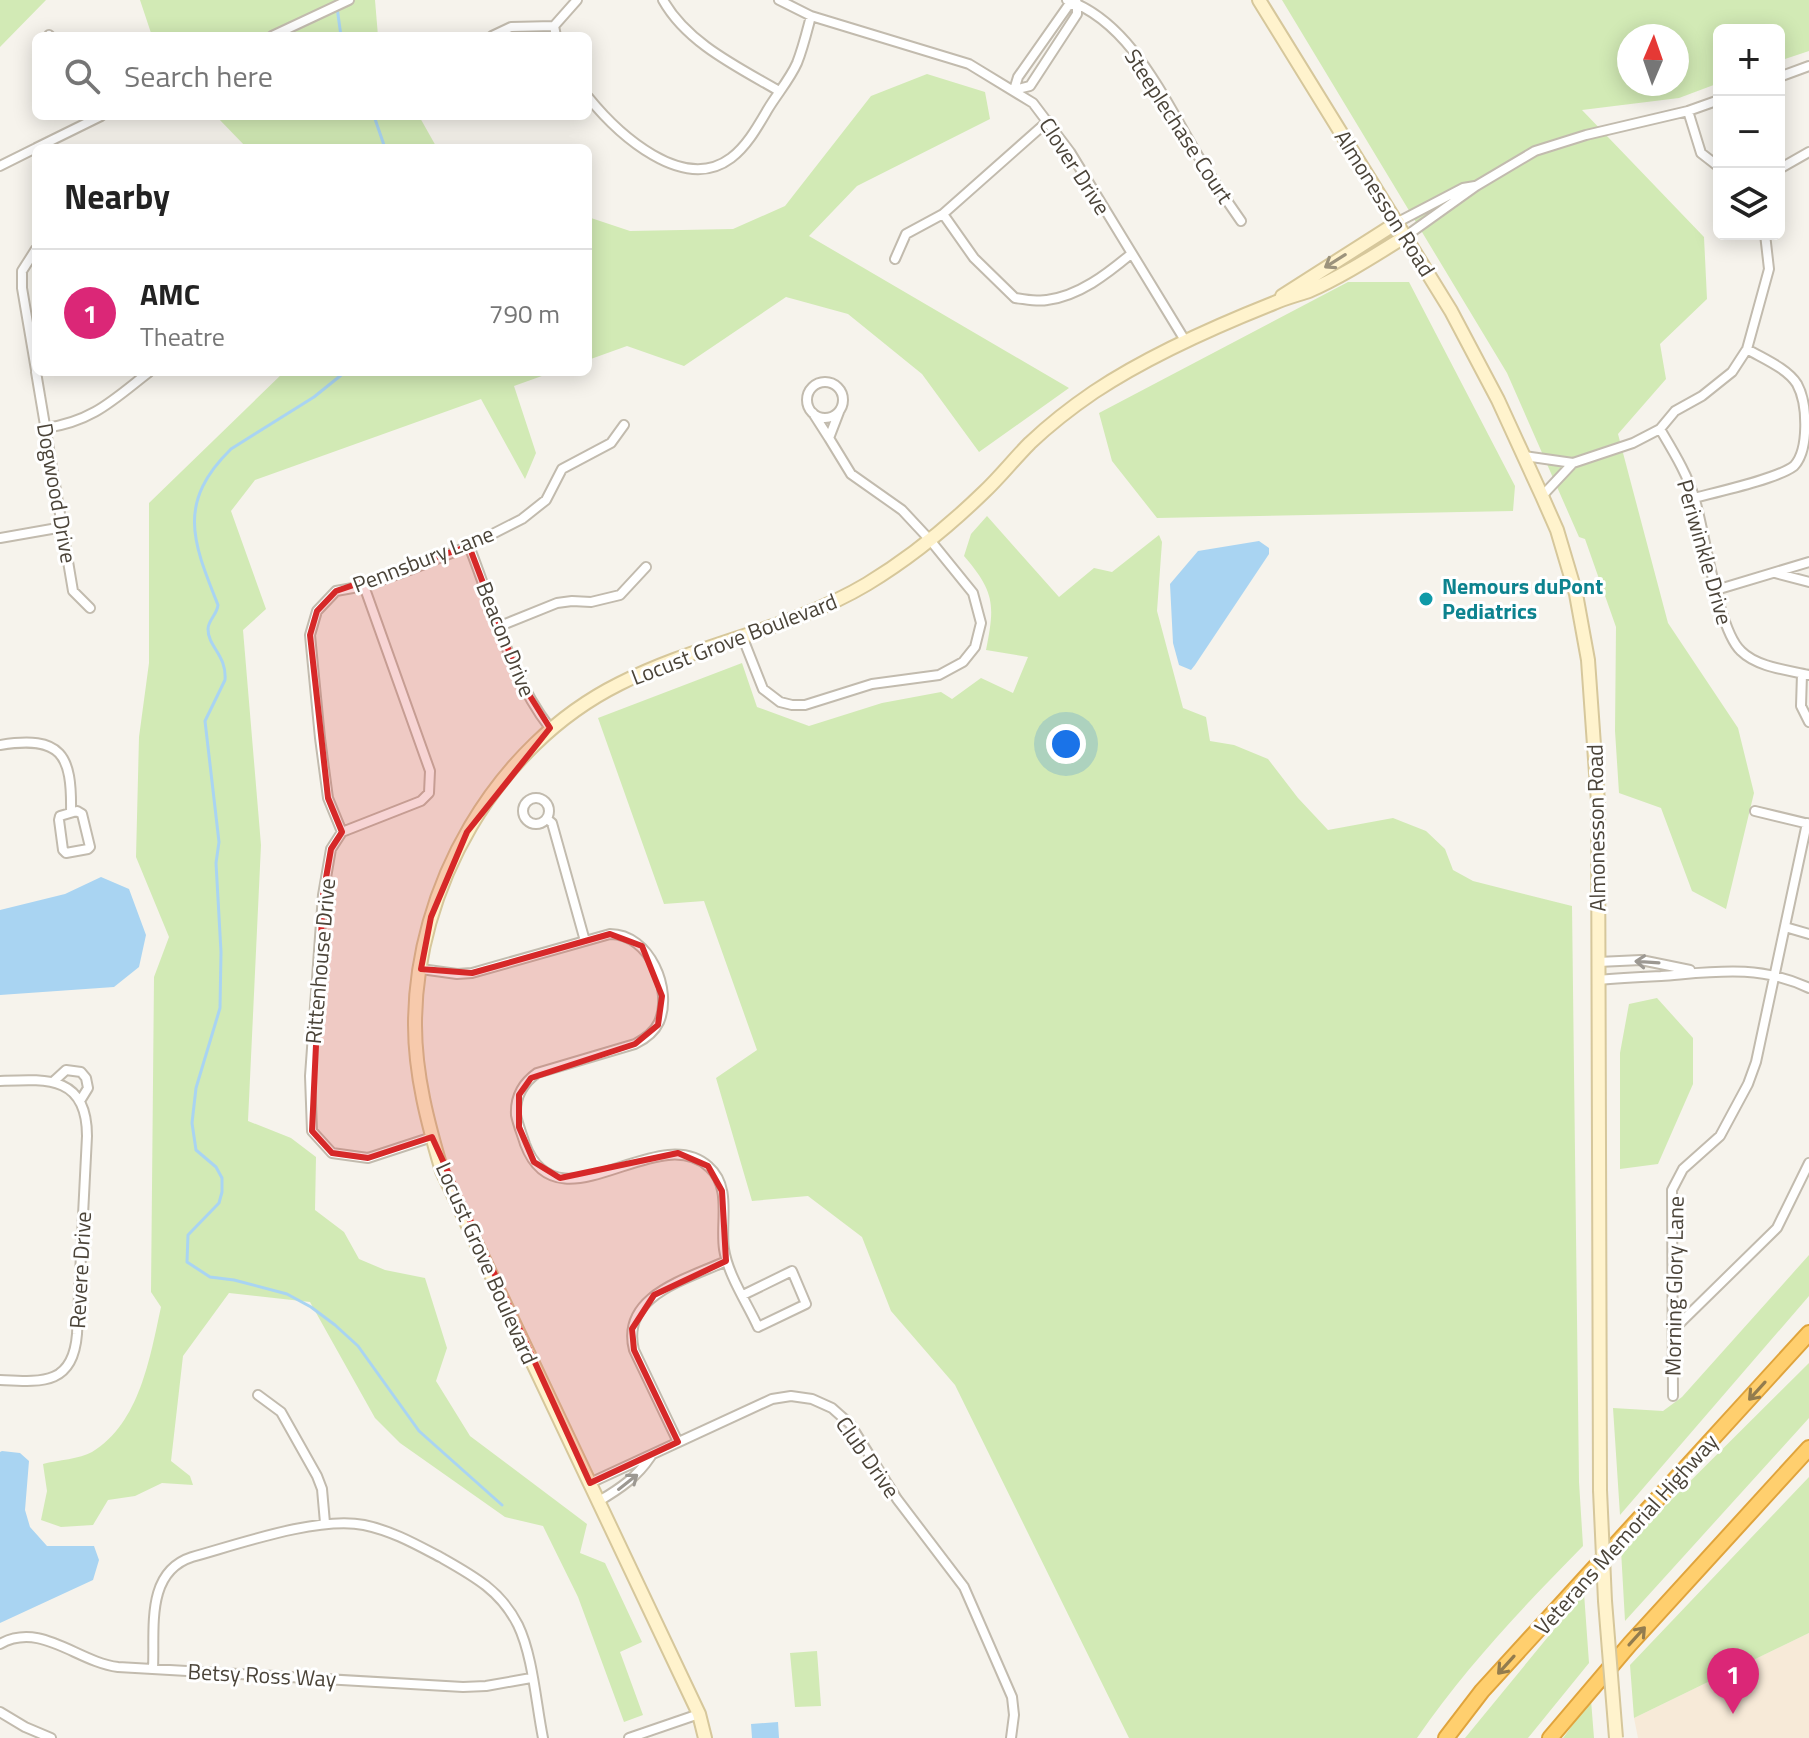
<!DOCTYPE html>
<html lang="en">
<head>
<meta charset="utf-8">
<style>
	body { margin:0; font-family:"Titillium Web",sans-serif; background:#f6f6f6; color:#222 }
	.controls { position:absolute; right:24px; top:24px; display:grid; overflow:hidden; border-radius:12px; box-shadow:0 4px 20px #0003 }
	.controls button { width:72px; height:72px; display:grid; place-items:center; padding:0; border:0; border-bottom:2px solid #e0e0e0; background:#fff; color:#222; font:40px sans-serif }
	.compass { position:absolute; left:1617px; top:24px; width:72px; height:72px; border-radius:50%; background:#fff; box-shadow:0 4px 20px #0003; rotate:2deg }
	.you { position:absolute; left:1066px; top:744px; width:28px; height:28px; margin:-20px; border:6px solid #fff; border-radius:50%; background:#1a73e8; box-shadow:0 0 0 12px #1a73e833 }
	.badge { display:grid; place-items:center; width:52px; height:52px; border-radius:50%; background:#db2777; color:#fff; font-size:26px; font-weight:700 }
	.pin { position:absolute; translate:-50% -66px; filter:drop-shadow(0 2px 4px #0008) }
	.pin::after { content:''; position:absolute; top:42px; width:28px; height:24px; background:inherit; clip-path:polygon(0 0,100% 0,50% 100%) }
	.list { margin:0; padding:0; list-style:none }
	h2 { display:flex; justify-content:space-between; align-items:center; height:104px; margin:0; padding:0 32px; font-size:34px }
	h2 small { font-size:26px; font-weight:400; color:#767676 }
	.list li { display:grid; grid-template-columns:52px 1fr auto; gap:24px; align-items:center; box-sizing:border-box; height:128px; padding:0 32px; border-top:2px solid #e0e0e0 }
	.list b { display:block; font-size:30px; white-space:nowrap }
	.list p { margin:0; font-size:26px; white-space:nowrap; color:#767676 }
	.list em { font-size:26px; font-style:normal; color:#767676 }
	.icon { flex:none; width:44px; height:44px; fill:none; stroke:currentColor; stroke-width:2; stroke-linecap:round; stroke-linejoin:round }
	.map { position:relative; flex:none; width:1809px; height:1738px; overflow:hidden }
	.search { position:absolute; background:#fff; box-shadow:0 4px 20px #0003; left:32px; top:32px; width:560px; height:88px; display:flex; align-items:center; gap:20px; box-sizing:border-box; padding:0 28px; border-radius:12px; color:#767676; font-size:30px }
	.panel { position:absolute; background:#fff; box-shadow:0 4px 20px #0003; left:32px; top:144px; width:560px; height:232px; border-radius:12px }
	.map>svg:first-child { display:block }
	.commercial { fill:#f7ead8 }
	.green { fill:#d2eab5; fill-rule:evenodd }
	.water { fill:#a9d4f2 }
	.lines { fill:none; stroke-linecap:round; stroke-linejoin:round }
	.stream { stroke:#a9d4f2; stroke-width:3 }
	.street-casing { stroke:#c2bbae; stroke-width:12 }
	.secondary-casing { stroke:#d6c79b; stroke-width:16 }
	.highway-casing { stroke:#e0a43c; stroke-width:18 }
	.street { stroke:#fff; stroke-width:8 }
	.secondary { stroke:#fff3cd; stroke-width:12 }
	.highway { stroke:#ffcf6e; stroke-width:14 }
	.secondary-bridge-casing { stroke:#d6c79b; stroke-width:16; stroke-linecap:butt }
	.secondary-bridge { stroke:#fff3cd; stroke-width:12 }
	.oneway { stroke:#9c937c }
	.oneway2 { stroke:#9c9892 }
	.oneway3 { stroke:#937c4e }
	.marked { fill:#d62828; fill-opacity:0.2; stroke:#d62828; stroke-width:6; stroke-linejoin:round }
	.culture-dot { fill:#0f9aa8; stroke:#fff; stroke-width:3 }
	.labels { text-anchor:middle; stroke-width:6; stroke-linejoin:round; paint-order:stroke }
	.street-label { font-size:22px; fill:#4b4439; stroke:#fff }
	.culture-label { font-size:22px; font-weight:bold; fill:#0d838f; stroke:#fff; text-anchor:start }
</style>
</head>
<body>
<div class="map">
<svg width="1809" height="1738" viewBox="0 0 1809 1738">
	<rect width="100%" height="100%" fill="#f6f3ec"/>
	<path class="commercial" d="M1809 1633V1738H1638L1634 1718Z"/>
	<path class="green" d="M0 0H46L0 47Z
		M140 0H375L378 36H152Z
		M1282 0H1809V51L1779 61V30H1719V83L1679 98 1582 110 1704 237 1707 299 1660 344 1666 379 1618 434 1668 623 1738 728 1754 793 1726 909 1692 891 1661 808 1619 793 1615 731 1616 627 1585 539 1579 537 1507 373ZM1629 36H1677V84H1629Z
		M927 74 985 92 990 119 857 186 809 236 1069 388 979 452 922 374 848 314 786 297 684 366 627 346 588 360V217L630 231 733 229 785 206 871 96Z
		M216 116H419L437 148H247Z
		M1348 282H1409L1515 486 1513 511 1157 518 1112 461 1099 413Z
		M284 372H553L514 386 536 453 525 479 481 399 255 480 231 511 266 609 243 630 261 845 248 1121 291 1138 316 1157 315 1210 344 1232 359 1259 385 1270 425 1278 447 1348 436 1381 470 1436 587 1524 580 1553 605 1563 642 1642 620 1652 643 1715 624 1722 578 1597 543 1526 505 1517 400 1443 375 1418 310 1302 229 1293 183 1356 171 1461 190 1476 193 1485 162 1483 135 1496 108 1500 93 1525 61 1527 41 1520 47 1491 43 1464C58 1460 80 1459 92 1452 140 1423 150 1357 161 1307L151 1292 154 977 169 937 136 857 139 737 149 663V503Z
		M987 516 1059 597 1094 568 1112 572 1159 535 1162 542 1157 611 1183 708 1206 717 1210 741 1234 745 1268 759 1298 798 1328 830 1393 818 1426 831 1445 849 1453 870 1473 881 1572 906 1579 1482 1583 1546C1524 1606 1465 1668 1417 1738H1129L955 1385 891 1311 862 1237 808 1196 752 1201 716 1078 757 1050 704 901 664 904 598 718 742 663 757 707 809 726 882 703 941 692 952 699 981 678 1013 693 1028 657 986 650C995 605 995 592 964 556L971 534Z
		M1657 998 1693 1038V1084L1658 1164 1620 1169V1053L1629 1004Z
		M1809 1255V1296L1620 1515 1613 1408 1663 1411 1682 1397Z
		M1809 1363V1418L1625 1621 1621 1550Z
		M1809 1477V1633L1634 1718 1630 1665Z
		M1584 1593 1589 1663 1528 1738H1465Z
		M817 1651 821 1706 795 1707 790 1653Z
		M1591 1700 1594 1738H1563Z"/>
	<path class="water" d="M1259 541 1269 548V554L1195 665 1191 670 1179 665 1173 643 1170 584 1198 551Z
		M101 877 129 889 146 935 139 967 114 987 0 995V910L65 894Z
		M2 1451 20 1453 29 1461 25 1510 30 1527 47 1546H94L99 1560 93 1580 0 1623V1452Z
		M778 1722 779 1738H752L751 1724Z"/>
	<g class="lines">
		<path class="stream" d="M336 0 341 36
			M374 116 385 148
			M345 372 314 397 231 449C176 503 193 542 218 605 217 615 208 620 208 629 208 647 227 655 225 680L205 721 219 842 216 863 221 952 220 1008 196 1088 192 1123 196 1150 216 1167 222 1178V1192L219 1203 188 1235 187 1262 210 1277 234 1280 287 1294 311 1307 335 1325 358 1346 419 1431 502 1505"/>
		<g class="street-casing">
			<path id="street" d="M663 0C687 43 738 67 779 91
				M779 0 811 16 969 64 1033 103 1070 152 1186 342
				M1067 0C1133 23 1166 104 1200 159 1213 180 1227 201 1241 221
				M1077 3V14L1030 86 1014 90 1018 77 1068 6Z
				M49 35 50 36
				M272 36 349 0
				M492 36 511 27 554 26
				M556 36 554 26 577 0
				M1779 77 1809 66
				M588 97C618 134 683 194 731 158 747 146 758 126 768 109 777 94 790 79 797 63 803 48 807 31 811 16
				M1688 111 1701 153 1719 167
				M36 148 101 116
				M0 166 36 148
				M1779 169 1809 152
				M943 214 974 258 1015 298C1025 299 1037 302 1047 300 1079 296 1107 274 1131 254
				M1398 222 1463 188 1475 186
				M1406 236 1476 186 1535 151 1586 135 1688 111 1719 100
				M36 249 22 271V288L36 370
				M895 259 906 234 943 214 1048 121
				M36 372 73 591 90 608
				M807 400a18 18 0 1 1 36 0a18 18 0 1 1-36 0Z
				M813 413 829 438 839 412
				M46 428C93 421 113 400 149 372
				M1660 429C1673 451 1688 475 1695 500 1705 533 1718 630 1741 651 1757 667 1787 670 1809 675
				M1524 456 1573 463
				M1542 496 1573 463 1633 443 1660 429 1675 411 1702 396 1732 372 1747 349 1769 269 1765 234
				M1694 498C1717 492 1777 479 1794 466 1809 450 1808 404 1797 384 1787 368 1762 358 1747 349
				M0 538 63 527
				M469 546C493 606 510 677 550 728
				M1775 573 1809 582
				M364 586 430 771 429 793 421 801 342 832 331 849 323 895 310 1076 312 1131 332 1153 368 1158 432 1137
				M1716 590 1809 562
				M500 626 557 603 572 601 591 602 620 595 646 567
				M742 636 763 689 780 702 792 705H805L872 684 939 675 963 662 975 647 981 623 973 593 930 540 902 510 851 474 829 438
				M1802 674 1801 706 1809 722
				M0 745C62 735 72 755 71 812
				M523 811a13 13 0 1 1 26 0a13 13 0 1 1-26 0Z
				M77 811 82 814 90 847 88 849 66 853 63 850 59 820 60 816Z
				M1755 811 1809 824
				M547 819 552 823 585 941
				M342 832 328 798 320 738 310 635 317 611 336 591 364 586 412 569 469 546 522 519 546 500 562 469 611 443 624 425
				M1785 927 1809 934
				M1598 962 1641 960 1690 970
				M421 969 457 974 472 973 610 934C650 934 673 990 659 1022 654 1033 645 1039 635 1044L537 1073C523 1083 515 1097 516 1115 518 1125 522 1134 525 1144 558 1232 657 1119 709 1167 732 1187 720 1222 724 1249 728 1275 747 1303 758 1327L806 1304 792 1271 743 1295
				M1598 980C1619 978 1640 977 1661 976 1713 972 1759 964 1809 988
				M0 1081C46 1079 87 1075 87 1136L77 1334C73 1386 41 1382 0 1380
				M54 1081 66 1070 81 1072 86 1078 88 1088 80 1101
				M1673 1330 1777 1228 1809 1163
				M258 1395 281 1412 317 1476 322 1489 325 1523
				M1673 1396 1672 1190 1683 1169 1720 1136 1748 1084 1756 1062 1807 823
				M678 1442 634 1350C620 1295 688 1279 726 1261
				M590 1483 772 1399 791 1396 812 1399 832 1408 850 1424 897 1499 964 1587 1012 1697 1014 1715 1011 1738
				M599 1501C621 1488 637 1477 651 1456
				M0 1644C41 1621 77 1662 118 1667L463 1687 486 1686 531 1678
				M153 1669C155 1629 145 1572 192 1557 239 1544 318 1516 364 1525 393 1531 417 1545 442 1558 474 1576 501 1591 518 1625 533 1656 536 1704 543 1738
				M0 1712 25 1727 51 1738
				M629 1738 699 1714"/>
		</g>
		<g class="secondary-casing">
			<path id="secondary" d="M1259 0 1451 311 1498 400 1542 496 1557 530 1576 594 1588 660 1598 802 1600 1490
				M1282 296 1398 222
				M705 1738 699 1714 442 1171C428 1124 415 1075 415 1025 415 888 495 746 619 684 699 643 790 630 867 584 910 558 948 527 984 492 1000 477 1014 459 1030 443 1049 425 1072 407 1094 392 1145 358 1216 326 1274 303 1285 298 1297 295 1309 291 1343 276 1375 255 1406 236"/>
		</g>
		<g class="highway-casing">
			<path id="highway" d="M1446 1738 1482 1691 1809 1333
				M1550 1738 1630 1644 1809 1448"/>
		</g>
		<use href="#street" class="street"/>
		<use href="#secondary" class="secondary"/>
		<use href="#highway" class="highway"/>
		<g class="secondary-bridge-casing">
			<path id="secondary-bridge" d="M1600 1490 1605 1601 1616 1738"/>
		</g>
		<use href="#secondary-bridge" class="secondary-bridge"/>
	</g>
	<defs><path id="oneway-shaft" d="M-6 0H5M1.5-3L5.5 0L1.5 3" fill="none" stroke-width="1.6" stroke-linecap="round" stroke-linejoin="round" transform="scale(2)"/></defs>
	<use class="oneway" href="#oneway-shaft" transform="translate(1335 261) rotate(148)"/>
	<g class="oneway2">
		<use href="#oneway-shaft" transform="translate(1647 962) rotate(-176)"/>
		<use href="#oneway-shaft" transform="translate(628 1482) rotate(-38)"/>
	</g>
	<g class="oneway3">
		<use href="#oneway-shaft" transform="translate(1757 1391) rotate(132)"/>
		<use href="#oneway-shaft" transform="translate(1637 1636) rotate(-48)"/>
		<use href="#oneway-shaft" transform="translate(1506 1665) rotate(132)"/>
	</g>
	<path class="marked" d="M469 546 520 680 550 728 467 832 431 917 421 969 472 973 610 934 642 946 662 996 658 1025 635 1044 531 1078 519 1095V1127L534 1162 560 1178 678 1153 708 1166 722 1191 726 1261 654 1295 632 1329 634 1350 678 1442 590 1483 432 1137 368 1158 332 1153 312 1131 323 895 331 849 342 832 328 798 310 635 317 611 336 591Z"/>
	<circle class="culture-dot" cx="1426" cy="599" r="8"/>
	<g class="labels">
		<g class="street-label">
			<text transform="translate(1179 126) rotate(57)" y="8">Steeplechase Court</text>
			<text transform="translate(1075 166) rotate(57)" y="8">Clover Drive</text>
			<text transform="translate(1385 203) rotate(58)" y="8">Almonesson Road</text>
			<text transform="translate(57 493) rotate(80)" y="8">Dogwood Drive</text>
			<text transform="translate(1705 552) rotate(74)" y="8">Periwinkle Drive</text>
			<text transform="translate(423 559) rotate(-21)" y="8">Pennsbury Lane</text>
			<text transform="translate(506 639) rotate(68)" y="8">Beacon Drive</text>
			<text transform="translate(734 639) rotate(-21)" y="8">Locust Grove Boulevard</text>
			<text transform="translate(1596 828) rotate(-91)" y="8">Almonesson Road</text>
			<text transform="translate(320 961) rotate(-85)" y="8">Rittenhouse Drive</text>
			<text transform="translate(487 1263) rotate(66)" y="8">Locust Grove Boulevard</text>
			<text transform="translate(80 1270) rotate(-87)" y="8">Revere Drive</text>
			<text transform="translate(1674 1286) rotate(-89)" y="8">Morning Glory Lane</text>
			<text transform="translate(868 1457) rotate(55)" y="8">Club Drive</text>
			<text transform="translate(1626 1534) rotate(-48)" y="8">Veterans Memorial Highway</text>
			<text transform="translate(262 1675) rotate(3)" y="8">Betsy Ross Way</text>
		</g>
		<g class="culture-label">
			<text x="1442" y="594">Nemours duPont<tspan x="1442" dy="25">Pediatrics</tspan></text>
		</g>
	</g>
</svg>
<div class="controls">
<button>+</button>
<button>−</button>
<button><svg class="icon" aria-label="layers" viewBox="0 0 24 24"><path d="M12 4l9 5-9 5-9-5zM3 14l9 5 9-5"/></svg></button>
</div>
<svg class="compass" viewBox="-18 -18 36 36"><path d="M0-13l5 13h-10z" fill="#e53935"/><path d="M0 13l5-13h-10z" fill="#767676"/></svg>
<div class="you"></div>
<div class="pin badge" style="left:1733px;top:1714px">1</div>
<div class="search"><svg class="icon" aria-label="search" viewBox="0 0 24 24"><circle cx="10" cy="10" r="6"/><path d="M15 15l6 6"/></svg>Search here</div>
<section class="panel">
<h2>Nearby<small></small></h2>
<ul class="list">
<li><span class="badge">1</span><div><b>AMC</b><p>Theatre</p></div><em>790 m</em></li>
</ul>
</section>
</div>
</body>
</html>
